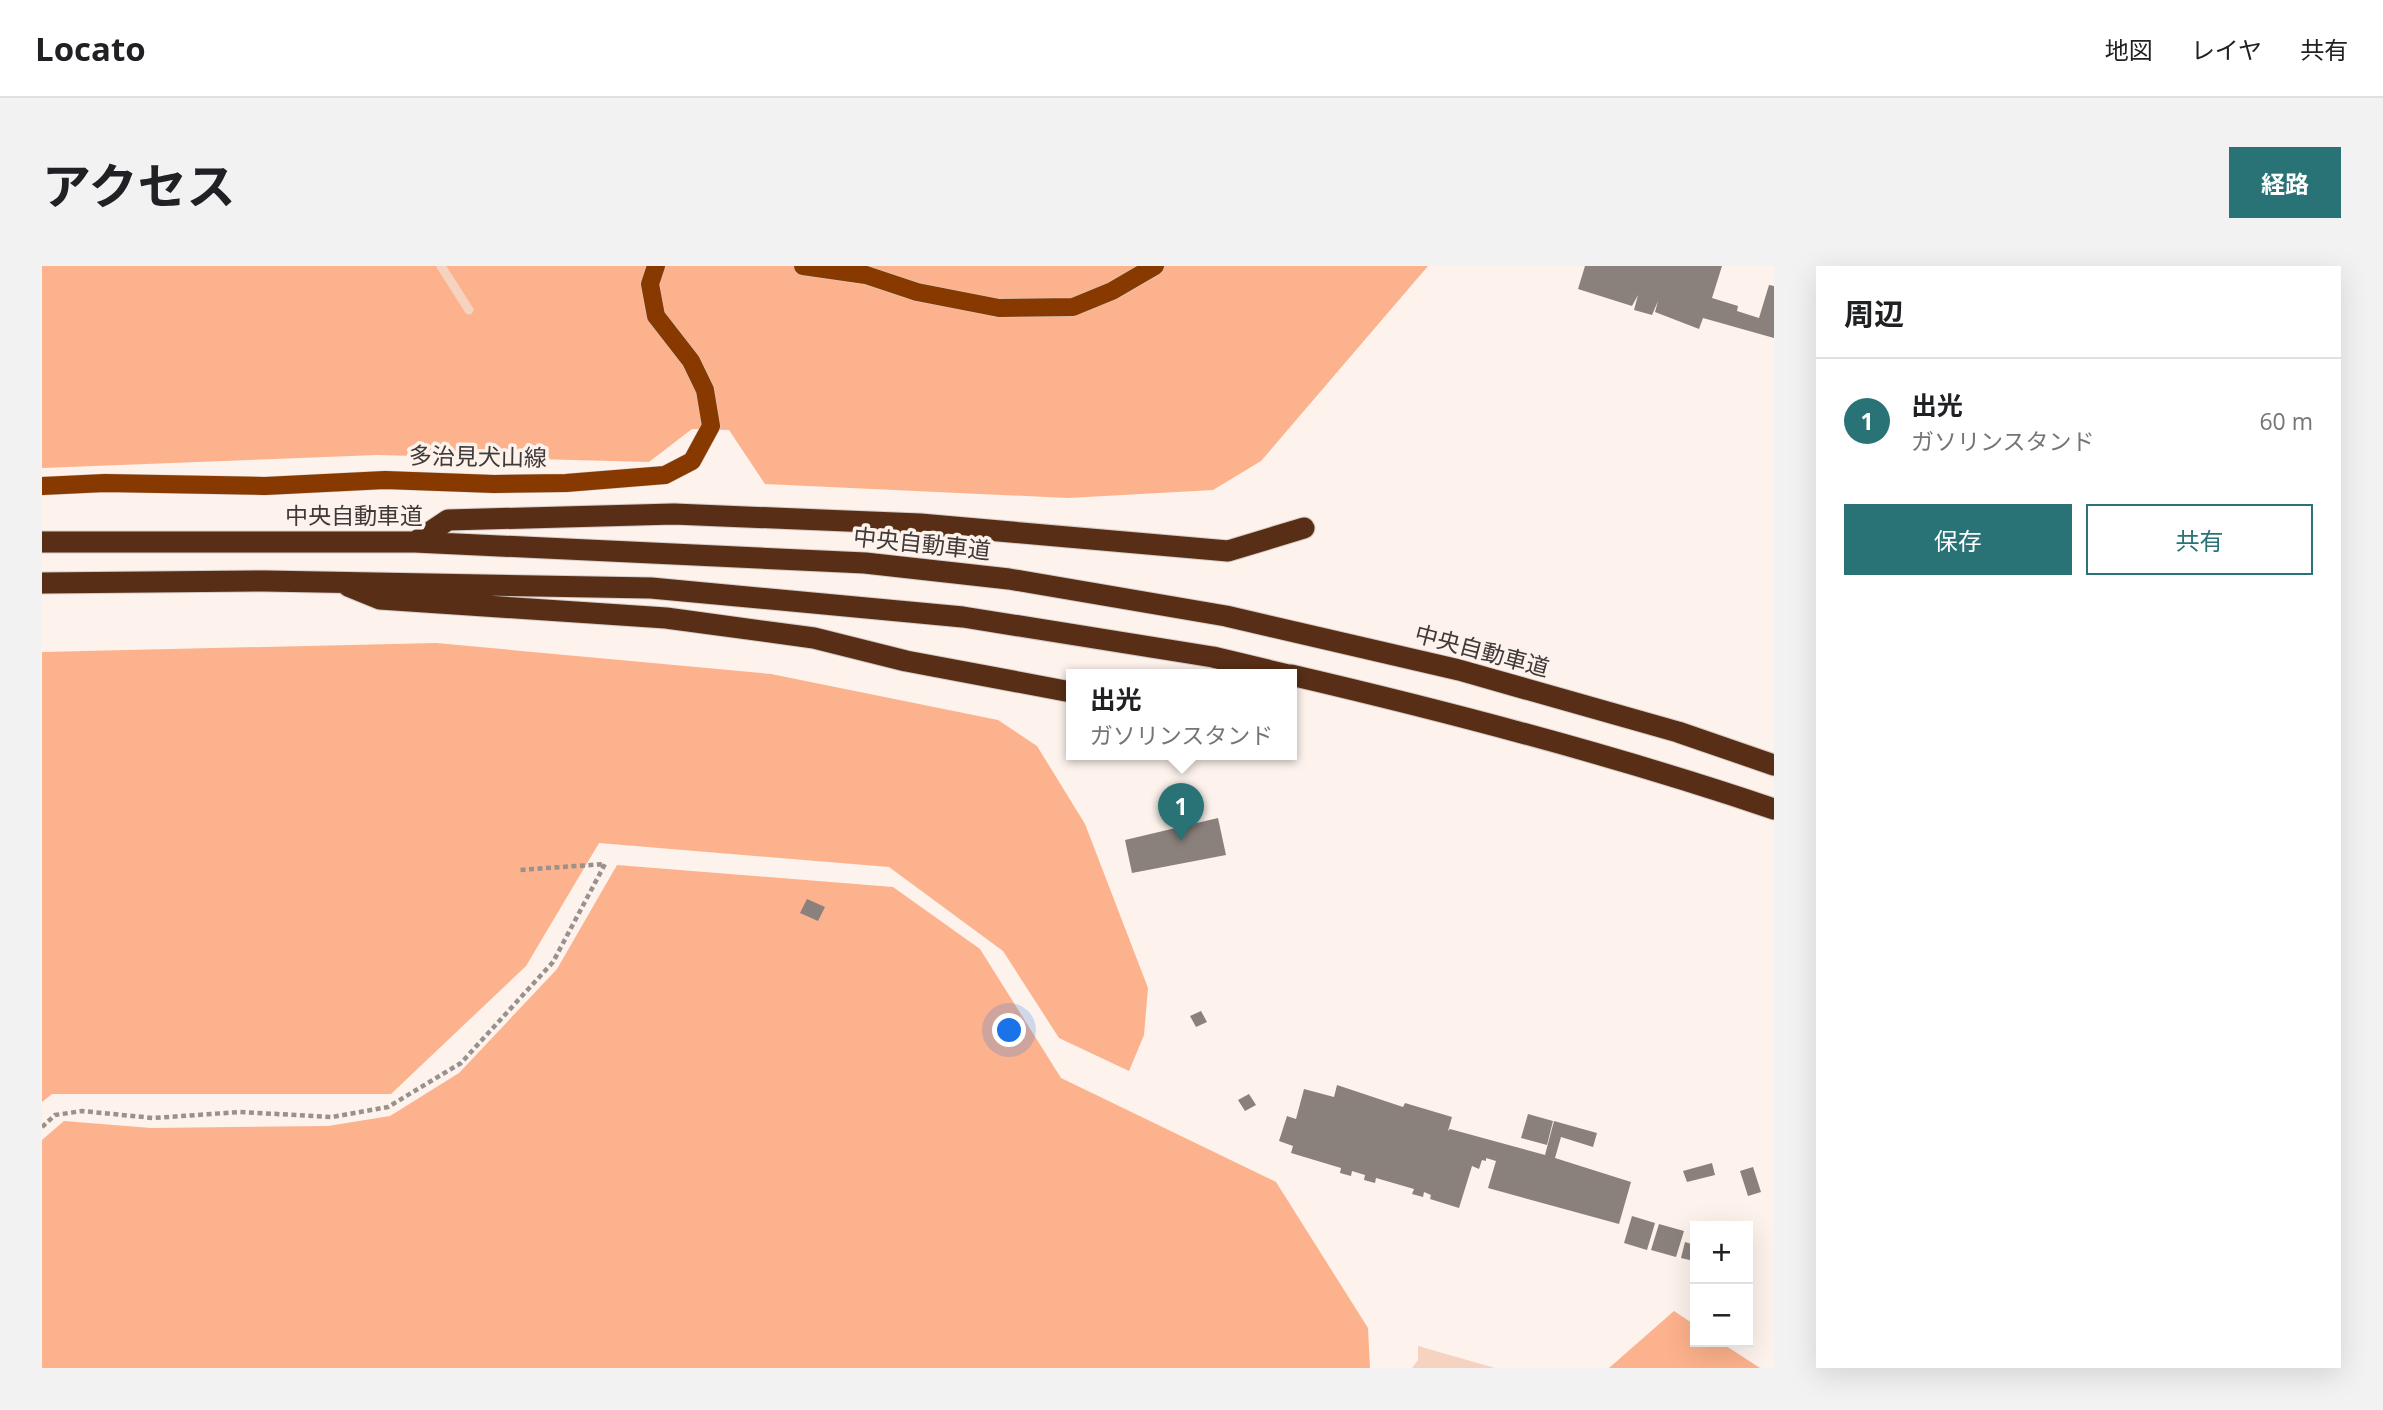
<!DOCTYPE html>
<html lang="ja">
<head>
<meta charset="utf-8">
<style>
	body { margin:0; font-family:"Open Sans","Noto Sans JP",sans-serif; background:#f2f2f2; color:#202124 }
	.controls { position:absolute; right:21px; bottom:21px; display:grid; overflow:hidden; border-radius:0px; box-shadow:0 7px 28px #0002 }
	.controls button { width:63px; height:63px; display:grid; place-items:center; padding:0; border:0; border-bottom:2px solid #e0e0e0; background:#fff; color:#202124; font:35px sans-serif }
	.you { position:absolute; left:968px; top:765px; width:24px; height:24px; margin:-18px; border:5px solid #fff; border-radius:50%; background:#1a73e8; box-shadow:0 0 0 10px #1a73e833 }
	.badge { display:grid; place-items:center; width:46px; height:46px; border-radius:50%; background:#297376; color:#fff; font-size:23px; font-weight:700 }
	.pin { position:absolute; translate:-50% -58px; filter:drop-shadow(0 2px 4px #0008) }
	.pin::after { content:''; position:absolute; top:37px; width:24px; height:21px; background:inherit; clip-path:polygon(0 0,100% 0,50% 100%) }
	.popup { position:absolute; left:1024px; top:403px; width:231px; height:91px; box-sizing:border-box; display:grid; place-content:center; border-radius:0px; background:#fff; filter:drop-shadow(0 2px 5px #0005); font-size:23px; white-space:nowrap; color:#757577 }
	.popup b { font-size:26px; color:#202124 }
	.popup::after { content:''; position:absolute; left:50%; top:100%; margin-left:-14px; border:14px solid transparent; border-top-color:#fff }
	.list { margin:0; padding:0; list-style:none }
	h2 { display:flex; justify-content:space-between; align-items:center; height:91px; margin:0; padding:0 28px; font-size:30px }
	h2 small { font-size:23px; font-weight:400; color:#757577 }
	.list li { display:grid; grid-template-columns:46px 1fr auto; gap:21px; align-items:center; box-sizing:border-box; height:126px; padding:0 28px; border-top:2px solid #e0e0e0 }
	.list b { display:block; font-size:26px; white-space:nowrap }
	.list p { margin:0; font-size:23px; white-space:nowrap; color:#757577 }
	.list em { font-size:23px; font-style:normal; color:#757577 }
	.actions { display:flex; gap:14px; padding:21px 28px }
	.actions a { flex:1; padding:16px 0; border:2px solid #297376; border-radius:0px; text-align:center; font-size:24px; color:#297376 }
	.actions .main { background:#297376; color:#fff }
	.map { position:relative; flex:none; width:1732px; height:1102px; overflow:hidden; border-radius:0px }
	header { display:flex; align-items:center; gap:42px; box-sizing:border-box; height:98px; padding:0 35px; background:#fff; border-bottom:2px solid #e0e0e0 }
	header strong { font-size:33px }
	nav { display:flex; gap:38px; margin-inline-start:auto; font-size:24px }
	.intro { display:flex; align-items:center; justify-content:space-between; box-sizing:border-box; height:168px; padding:0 42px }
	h1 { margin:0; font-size:49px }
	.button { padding:18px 32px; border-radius:0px; background:#297376; color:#fff; font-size:24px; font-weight:700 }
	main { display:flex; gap:42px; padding:0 42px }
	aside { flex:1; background:#fff; border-radius:0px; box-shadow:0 7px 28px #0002 }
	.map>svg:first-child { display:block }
	.green { fill:#fcb28c }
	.water { fill:#f6d2c0 }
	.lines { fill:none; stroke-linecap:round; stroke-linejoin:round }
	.stream { stroke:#f6d2c0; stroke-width:9 }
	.building { fill:#8b817c }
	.primary-casing { stroke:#d7cdc8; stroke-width:19 }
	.highway-casing { stroke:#d7cdc8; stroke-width:23 }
	.path { stroke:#99918d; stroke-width:4.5; stroke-dasharray:5 3.5; stroke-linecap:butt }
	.primary { stroke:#873900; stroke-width:18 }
	.highway { stroke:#582e16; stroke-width:21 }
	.labels { text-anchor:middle; stroke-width:7; stroke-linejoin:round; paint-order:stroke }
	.street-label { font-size:23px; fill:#3f3a38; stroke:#fdf2ec }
</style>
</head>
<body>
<header>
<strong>Locato</strong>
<nav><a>地図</a><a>レイヤ</a><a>共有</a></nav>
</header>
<div class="intro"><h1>アクセス</h1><a class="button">経路</a></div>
<main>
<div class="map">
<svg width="1732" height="1102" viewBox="0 0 1732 1102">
	<rect width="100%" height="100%" fill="#fdf2ec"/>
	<path class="green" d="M0 0H1386L1219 195 1171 224 1026 232 723 218 687 164 650 163 607 196 335 189 0 202Z
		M394 377 729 408 956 454 995 480 1043 558 1106 722 1102 769 1087 805 1017 772 961 685 847 601 557 577 484 700 349 828H10L0 836V386Z
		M575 599 851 621 938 683 1019 812 1234 916 1326 1062 1328 1102H0V874L22 855 109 862 286 860 348 850 417 807 515 703Z
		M1632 1045 1653 1059V1076H1678L1718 1102H1567Z"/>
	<path class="water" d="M1376 1080 1453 1102H1370L1376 1094Z"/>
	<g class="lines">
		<path class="stream" d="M399 0 427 44"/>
	</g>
	<path class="building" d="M1543 0H1680L1670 32 1696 40 1695 45 1717 52 1727 19 1732 20V72L1661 52 1657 63 1613 46 1616 35 1610 49 1592 44 1596 29 1590 40 1536 23Z
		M1176 552 1184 589 1090 607 1083 574Z
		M765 633 783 641 776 655 758 647Z
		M1159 745 1165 756 1154 761 1148 750Z
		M1295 819 1361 841 1363 837 1410 851 1406 865 1408 863 1503 889 1512 855 1555 867 1551 881 1519 871 1513 892 1589 916 1577 958 1446 922 1454 895 1444 892V895L1440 894 1437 903 1430 900 1417 942 1388 933 1389 929 1382 926 1381 931 1370 928 1372 923 1334 912 1333 917 1322 914 1323 909 1310 905 1309 910 1298 907 1299 902 1249 887 1251 880 1237 875 1245 850 1254 853 1262 823 1292 831Z
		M1207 828 1214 839 1203 845 1196 834Z
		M1486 848 1511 855 1505 879 1479 872Z
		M1670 897 1673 909 1645 916 1641 905Z
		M1711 901 1719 926 1706 930 1698 905Z
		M1590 950 1613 957 1605 984 1582 977Z
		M1617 958 1642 965 1634 991 1609 984Z
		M1643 976 1653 979 1652 995 1639 992Z"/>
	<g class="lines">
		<g class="primary-casing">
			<path id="primary" d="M761 0 824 9 875 26 957 42 1031 41 1070 25 1113 0
				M0 220 63 217 223 220 343 214 452 218 524 217 623 209 650 195 669 160 663 124 649 95 614 50 608 18 614 0"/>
		</g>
		<g class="highway-casing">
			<path id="highway" d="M0 276H373L823 297 967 313 1184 350 1417 404 1636 466 1732 499
				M373 276 406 254 632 248 878 258 1186 285 1262 262
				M0 317 223 315 609 322 921 351 1171 391 1246 409
				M306 320 338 333 624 352 772 372 864 395 1029 426
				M1249 409C1412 447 1573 489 1732 543"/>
		</g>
		<path class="path" d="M0 861 13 849 40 845 111 852 198 846 290 851 346 841 419 797 511 696 563 598 477 604"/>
		<use href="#primary" class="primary"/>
		<use href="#highway" class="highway"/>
	</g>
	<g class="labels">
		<g class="street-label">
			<text transform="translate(436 191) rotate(1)" y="8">多治見犬山線</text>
			<text x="312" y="258">中央自動車道</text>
			<text transform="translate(880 278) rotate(6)" y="8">中央自動車道</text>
			<text transform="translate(1440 385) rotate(15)" y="8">中央自動車道</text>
		</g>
	</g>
</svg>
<div class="controls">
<button>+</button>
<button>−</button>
</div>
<div class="you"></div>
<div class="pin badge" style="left:1139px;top:575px">1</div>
<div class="popup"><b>出光</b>ガソリンスタンド</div>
</div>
<aside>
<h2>周辺<small></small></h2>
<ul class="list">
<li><span class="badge">1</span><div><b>出光</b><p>ガソリンスタンド</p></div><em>60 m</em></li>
</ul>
<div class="actions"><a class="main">保存</a><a>共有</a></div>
</aside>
</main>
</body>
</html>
